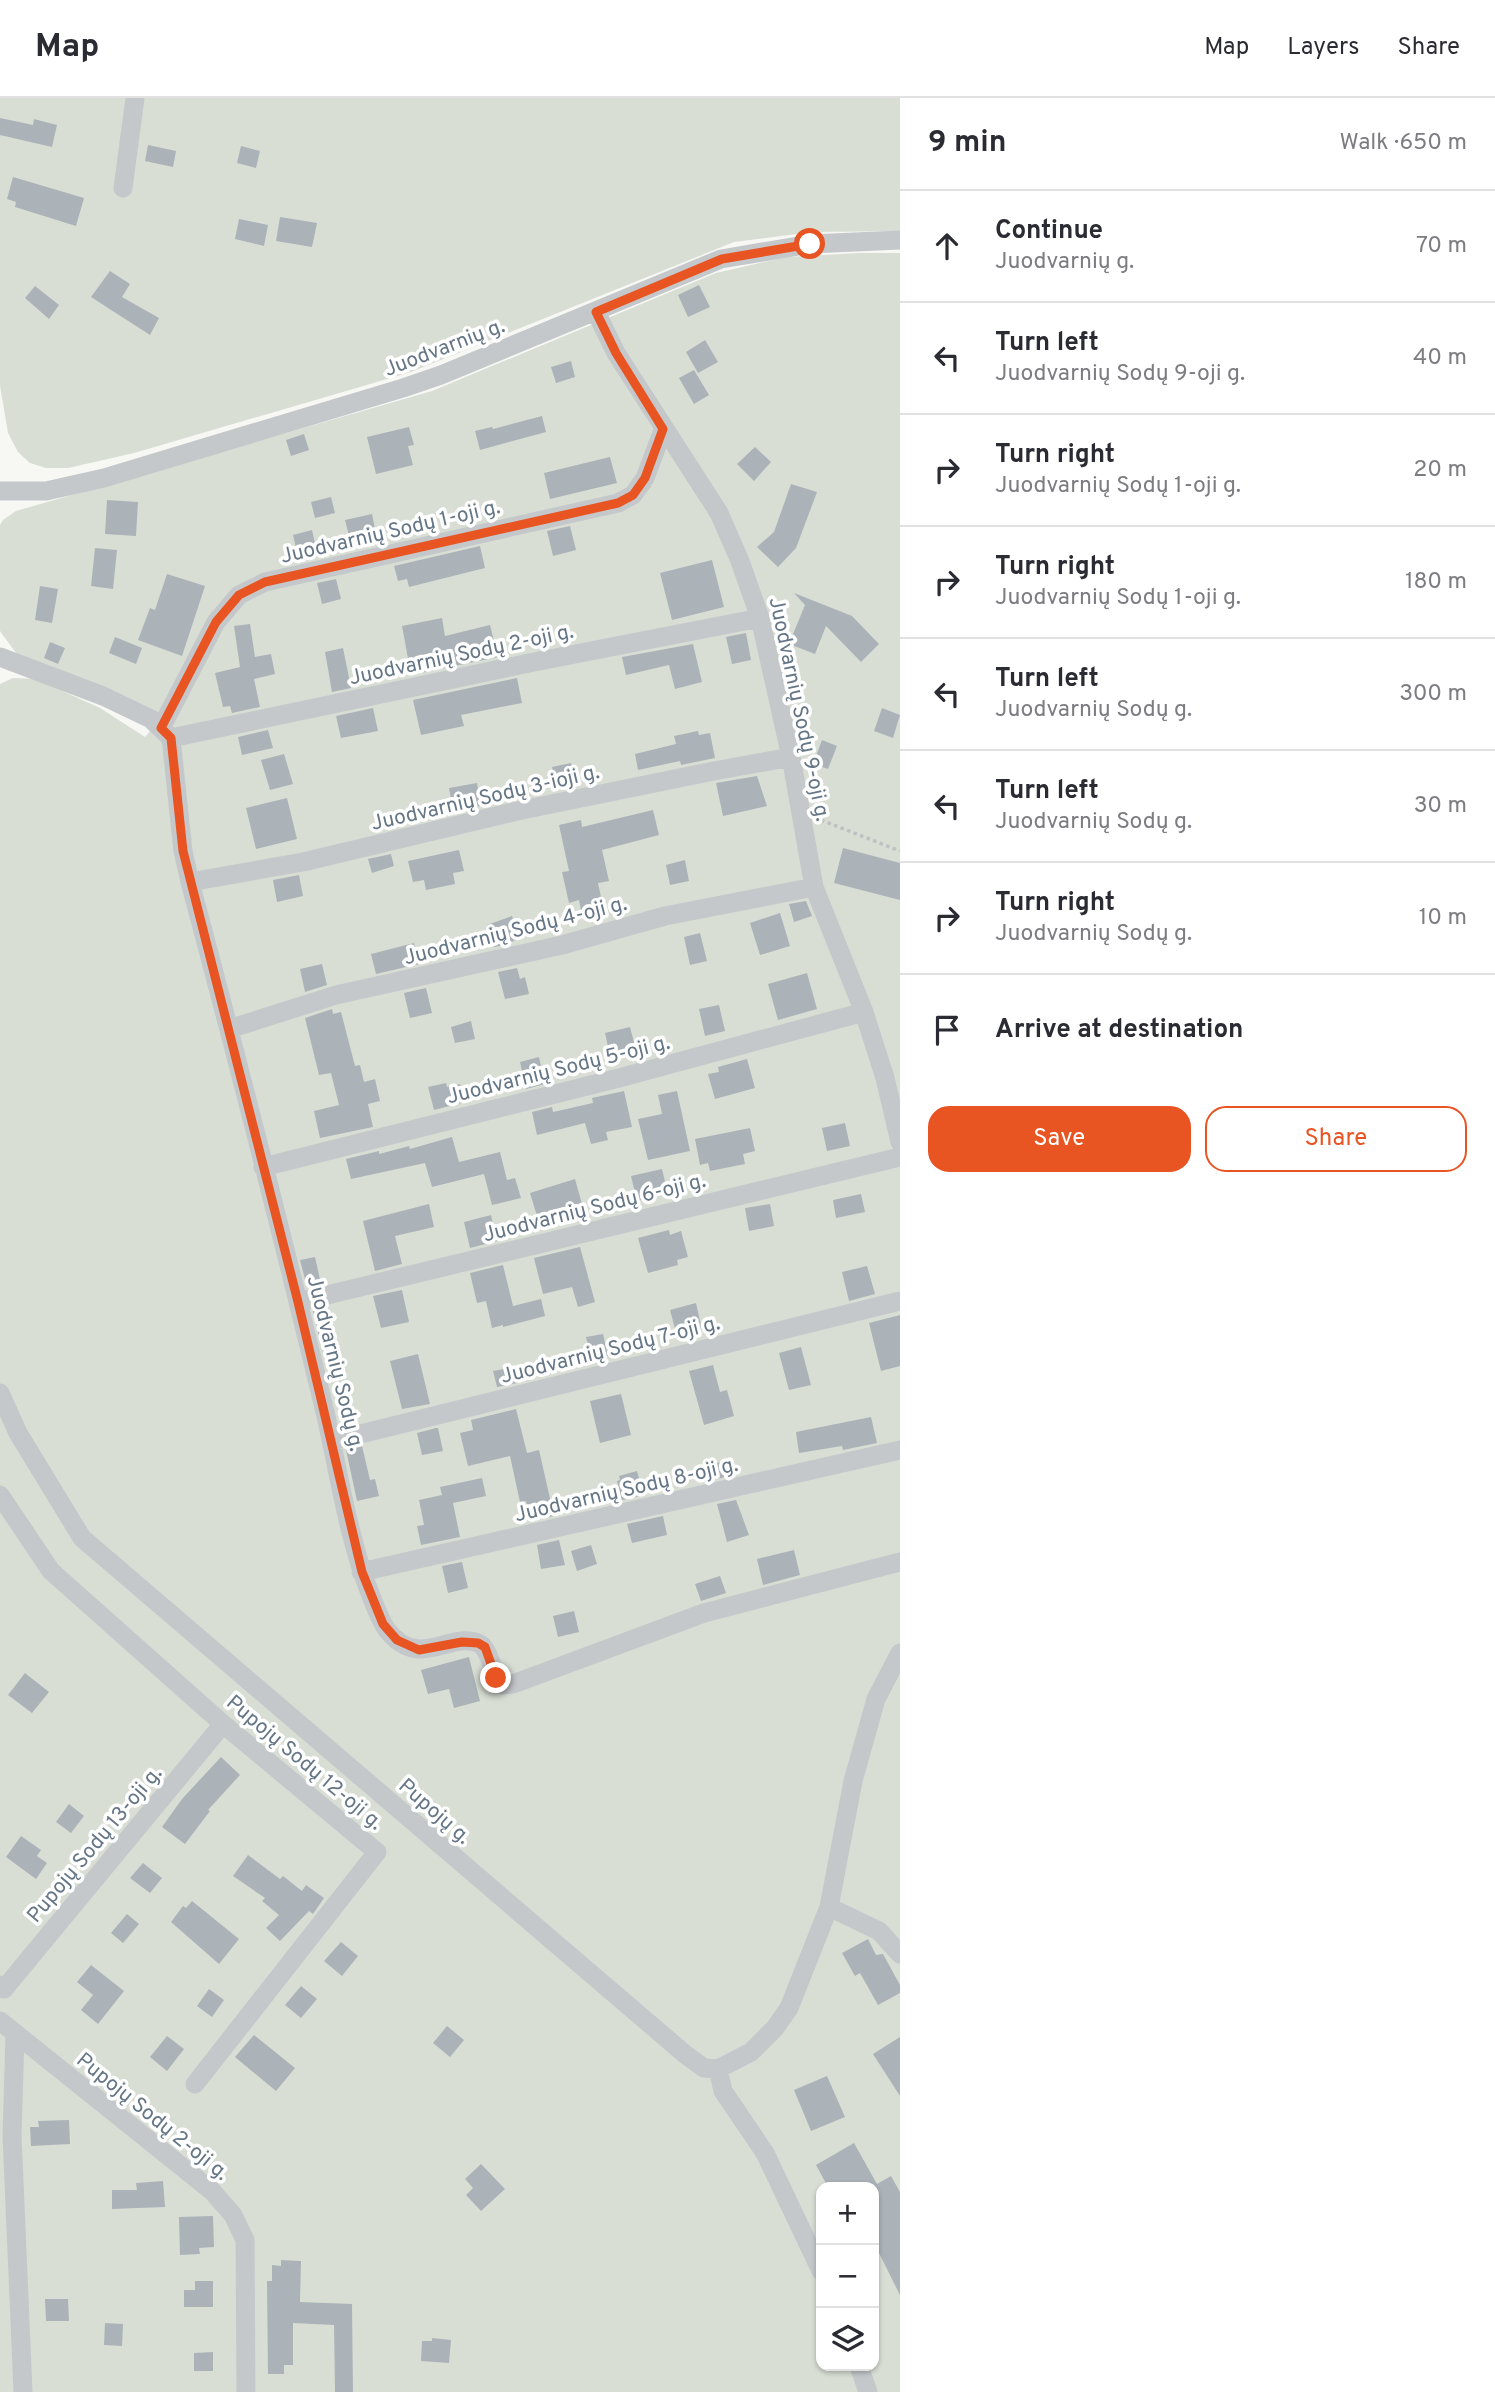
<!DOCTYPE html>
<html lang="en">
<head>
<meta charset="utf-8">
<style>
	body { margin:0; font-family:Overpass,sans-serif; background:#f2f2f3; color:#2b2b33 }
	.controls { position:absolute; right:21px; bottom:21px; display:grid; overflow:hidden; border-radius:14px; box-shadow:0 2px 5px #0004 }
	.controls button { width:63px; height:63px; display:grid; place-items:center; padding:0; border:0; border-bottom:2px solid #e1e1e2; background:#fff; color:#2b2b33; font:35px sans-serif }
	.stop { position:absolute; width:21px; height:21px; margin:-16px; border:5px solid #e85422; border-radius:50%; background:#fff }
	.stop.end { background:#e85422; border-color:#fff; box-shadow:0 2px 7px #0008 }
	.list { margin:0; padding:0; list-style:none }
	h2 { display:flex; justify-content:space-between; align-items:center; height:91px; margin:0; padding:0 28px; font-size:30px }
	h2 small { font-size:23px; font-weight:400; color:#7c7c81 }
	.list li { display:grid; grid-template-columns:46px 1fr auto; gap:21px; align-items:center; box-sizing:border-box; height:112px; padding:0 28px; border-top:2px solid #e1e1e2 }
	.list b { display:block; font-size:26px; white-space:nowrap }
	.list p { margin:0; font-size:23px; white-space:nowrap; color:#7c7c81 }
	.list em { font-size:23px; font-style:normal; color:#7c7c81 }
	.actions { display:flex; gap:14px; padding:21px 28px }
	.actions a { flex:1; padding:16px 0; border:2px solid #e85422; border-radius:21px; text-align:center; font-size:24px; color:#e85422 }
	.actions .main { background:#e85422; color:#fff }
	.icon { flex:none; width:38px; height:38px; fill:none; stroke:currentColor; stroke-width:2; stroke-linecap:round; stroke-linejoin:round }
	.map { position:relative; flex:none; width:900px; height:2294px; overflow:hidden }
	header { display:flex; align-items:center; gap:42px; box-sizing:border-box; height:98px; padding:0 35px; background:#fff; border-bottom:2px solid #e1e1e2 }
	header strong { font-size:33px }
	nav { display:flex; gap:38px; margin-inline-start:auto; font-size:24px }
	main { display:flex }
	aside { flex:1; background:#fff }
	.map>svg:first-child { display:block }
	.green { fill:#d8ded4; fill-rule:evenodd }
	.building { fill:#abb3b9 }
	.lines { fill:none; stroke-linecap:round; stroke-linejoin:round }
	.path { stroke:#bec0c2; stroke-width:3.5; stroke-dasharray:3.5 3.5; stroke-linecap:butt }
	.minor { stroke:#c4c8cb; stroke-width:19 }
	.route { stroke:#e85422; stroke-width:9 }
	.labels { text-anchor:middle; stroke-width:7; stroke-linejoin:round; paint-order:stroke }
	.street-label { font-size:21px; fill:#657686; stroke:#fff }
</style>
</head>
<body>
<header>
<strong>Map</strong>
<nav><a>Map</a><a>Layers</a><a>Share</a></nav>
</header>
<main>
<div class="map">
<svg width="900" height="2294" viewBox="0 0 900 2294">
	<rect width="100%" height="100%" fill="#f7f7f4"/>
	<path class="green" d="M0 0H900V133L812 134 734 144 411 274 134 355 68 370H46L30 365 18 354 8 335 0 288Z
		M860 155H900V2294H0V586L13 580 36 581 100 610 145 639 159 623 16 555 0 533V427L3 422 16 413 432 293 716 175 786 159ZM821 2089H874V2268H821Z"/>
	<path class="building" d="M0 20 33 27 34 21 57 27 52 49 0 37Z
		M148 47 176 53 173 69 145 63Z
		M241 48 260 53 256 70 237 65Z
		M13 79 84 100 76 128 15 109 16 104 7 101Z
		M280 119 317 125 312 149 276 143Z
		M239 121 268 127 264 148 235 141Z
		M110 173 130 186 122 199 159 220 150 237 91 199Z
		M699 187 710 209 688 219 678 197Z
		M35 188 59 207 49 221 25 200Z
		M705 242 718 264 698 275 686 254Z
		M571 263 575 279 556 285 551 269Z
		M694 272 709 297 694 306 679 280Z
		M542 318 546 334 480 352 475 333 492 329 493 331Z
		M409 329 414 347 408 348 413 367 376 376 367 339Z
		M304 336 309 352 291 358 286 342Z
		M755 349 771 364 754 383 737 366Z
		M610 359 617 385 550 401 544 375Z
		M791 386 817 394 796 450 778 469 757 449 774 434Z
		M331 399 335 415 315 420 311 404Z
		M107 402 138 404 136 438 105 436Z
		M372 416 376 436 350 442 345 422Z
		M570 428 576 452 553 458 547 433Z
		M312 432 318 459 299 463 293 437Z
		M480 448 485 470 409 489 407 481 398 483 394 468Z
		M95 450 117 452 113 491 91 488Z
		M712 462 724 509 672 522 660 475Z
		M167 476 205 488 182 558 138 542 150 510 155 512Z
		M336 481 341 501 322 506 317 485Z
		M40 488 58 491 52 525 35 522Z
		M794 495 852 518 879 546 861 564 826 528 815 556 789 546 805 507Z
		M442 520 445 538 490 527 498 559 411 577 402 528Z
		M250 526 255 559 271 556 275 576 254 581 260 609 232 615 230 608 223 609 215 575 240 569 234 528Z
		M746 535 751 562 732 566 726 539Z
		M115 539 142 550 136 566 109 555Z
		M50 544 65 550 58 566 44 560Z
		M693 546 702 584 675 591 669 567 626 577 622 559Z
		M343 550 351 590 332 594 325 554Z
		M517 580 522 605 461 617 464 628 421 637 413 602Z
		M373 610 378 633 341 640 336 618Z
		M882 610 900 617 893 640 874 633Z
		M268 632 273 650 242 657 238 639Z
		M698 633 699 637 710 635 715 660 681 667 680 663 638 672 635 656 676 646 674 638Z
		M822 642 837 648 828 671 813 666Z
		M284 656 293 686 270 692 261 662Z
		M571 665 576 688 556 693 552 669Z
		M757 678 767 708 723 718 716 685Z
		M477 685 481 708 453 713 449 690Z
		M287 700 297 741 256 751 246 710Z
		M653 712 659 737 602 752 609 783 598 785 603 808 581 813 579 802 569 805 562 774 569 773 559 727 581 722 582 729Z
		M843 750 900 765V802L834 785Z
		M459 752 464 773 453 775 455 786 426 792 424 782 413 784 408 763Z
		M391 756 394 768 372 775 368 761Z
		M685 762 689 783 670 787 666 767Z
		M299 777 303 798 277 804 273 782Z
		M806 803 812 818 794 824 789 806Z
		M780 815 790 848 760 857 750 825Z
		M512 818 520 840 511 844V846L494 849 487 827Z
		M700 835 707 863 690 867 684 839Z
		M414 845 419 866 376 876 371 856Z
		M322 866 327 887 305 894 300 871Z
		M517 870 520 881 525 879 529 896 505 901 498 874Z
		M807 875 817 911 778 922 768 886Z
		M426 890 432 915 410 920 404 895Z
		M719 907 725 933 705 938 699 911Z
		M332 911 333 916 341 914 355 968 360 967 364 984 375 981 380 1003 368 1006 373 1029 320 1040 314 1013 339 1007 331 975 319 977 305 920Z
		M471 923 475 941 455 945 451 929Z
		M630 929 637 956 611 962 605 935Z
		M539 959 545 986 526 991 520 964Z
		M747 961 755 990 715 1001 708 976 719 974 718 969Z
		M446 985 447 989 460 986 465 1004 434 1012 428 989Z
		M624 993 632 1029 606 1034 608 1042 591 1046 585 1025 537 1037 532 1014 552 1009 553 1014 593 1005 592 1000Z
		M677 993 690 1053 648 1062 638 1021 662 1016 658 997Z
		M845 1025 850 1048 827 1053 822 1030Z
		M750 1030 755 1053 743 1056 745 1066 710 1073 708 1065 700 1067 695 1041Z
		M452 1039 459 1064 500 1054 507 1082 515 1080 521 1100 492 1107 484 1076 432 1089 425 1065 351 1081 346 1061 379 1053V1056L409 1048 410 1051Z
		M662 1071 668 1096 637 1103 631 1078Z
		M575 1081 582 1106 565 1111 567 1117 549 1122 547 1115 537 1118 530 1095Z
		M861 1096 865 1114 836 1120 833 1102Z
		M429 1106 434 1129 395 1138 402 1166 375 1173 363 1123Z
		M770 1106 774 1128 749 1133 745 1110Z
		M491 1117 497 1143 470 1150 464 1124Z
		M669 1132 670 1137 681 1133 688 1159 677 1162 678 1167 648 1175 638 1140Z
		M580 1149 595 1204 578 1209 572 1189 543 1196 534 1160Z
		M315 1159 321 1186 307 1189 300 1162Z
		M503 1167 513 1208 541 1201 545 1218 503 1229V1227L492 1230 486 1203 477 1205 470 1175Z
		M867 1168 875 1196 849 1203 842 1174Z
		M402 1192 409 1224 381 1230 373 1198Z
		M696 1205 702 1232 677 1238 670 1212Z
		M328 1209 340 1264 326 1267 313 1213Z
		M900 1217V1268L881 1273 869 1225Z
		M603 1236 608 1258 591 1261 586 1239Z
		M801 1249 811 1287 789 1292 779 1255Z
		M418 1256 430 1306 402 1311 390 1263Z
		M713 1267 720 1294 727 1292 734 1318 704 1327 689 1273Z
		M514 1269 517 1285 497 1289 493 1273Z
		M621 1296 631 1337 600 1345 590 1303Z
		M516 1311 527 1355 539 1352 554 1418 531 1423 526 1403 520 1404 510 1358 468 1368 460 1335 473 1332 471 1322Z
		M871 1319 877 1345 843 1352 842 1348 799 1355 796 1334Z
		M436 1330H438L443 1353 422 1357 417 1335Z
		M362 1348 370 1382 375 1381 379 1398 357 1403 346 1352Z
		M729 1362 733 1377 709 1383 705 1368Z
		M637 1373 644 1397 622 1402 617 1383 620 1382 619 1378Z
		M482 1380 486 1398 453 1405 460 1439 421 1447 417 1428 424 1427 419 1402 442 1397 440 1389Z
		M736 1402 749 1437 727 1444 717 1406Z
		M663 1418 667 1437 632 1445 627 1426Z
		M559 1442 565 1467 541 1471 537 1447Z
		M591 1447 597 1466 577 1473 571 1453Z
		M794 1452 800 1477 763 1487 757 1461Z
		M462 1464 468 1490 448 1495 442 1468Z
		M720 1478 726 1495 701 1503 695 1486Z
		M574 1513 579 1534 558 1539 553 1518Z
		M469 1559 480 1603 454 1610 449 1591 428 1596 421 1572Z
		M25 1575 49 1594 32 1615 8 1597Z
		M221 1659 240 1677 208 1712 210 1713 185 1746 162 1729 182 1701Z
		M69 1706 84 1718 71 1735 56 1724Z
		M21 1738 41 1752 37 1758 47 1765 36 1781 6 1759Z
		M248 1757 280 1781 283 1778 302 1793 306 1787 324 1800 313 1816 309 1813 280 1843 266 1830 279 1817 262 1803 265 1800 233 1778Z
		M143 1765 162 1780 150 1795 130 1780Z
		M192 1803 239 1841 219 1866 171 1824 183 1808 186 1810Z
		M127 1816 139 1826 123 1845 111 1835Z
		M868 1841 876 1857 883 1856 900 1887V1895L878 1907 860 1875 855 1878 842 1855Z
		M341 1844 358 1858 342 1878 324 1863Z
		M91 1867 124 1893 98 1926 81 1912 93 1897 77 1884Z
		M301 1888 317 1901 301 1920 285 1907Z
		M209 1891 224 1902 212 1919 197 1908Z
		M447 1928 464 1942 450 1959 433 1945Z
		M254 1937 295 1970 276 1993 235 1959Z
		M167 1938 184 1951 167 1973 150 1959Z
		M900 1939V1998L873 1956Z
		M827 1978 845 2019 811 2033 794 1992Z
		M69 2022 70 2046 31 2048 30 2029H39L38 2023Z
		M854 2045 877 2086 891 2078 900 2094V2197L874 2145V2089H828L816 2067Z
		M481 2066 505 2091 481 2113 466 2097 473 2090 465 2081Z
		M163 2083 165 2109 112 2111V2092H137L136 2085Z
		M213 2118 214 2149 199 2150 200 2156 180 2157 179 2119Z
		M281 2162 301 2163 300 2204 352 2206 353 2294H335L334 2227 293 2225V2267H284V2276H268L267 2183H272V2167L281 2168Z
		M195 2183H213V2209H184V2192H195Z
		M45 2201H68L69 2223H46Z
		M105 2225 123 2226 122 2248 104 2247Z
		M432 2240 451 2242 449 2265 421 2263 422 2243H432Z
		M213 2254V2273H194V2255Z"/>
	<g class="lines">
		<path class="path" d="M821 722 900 753"/>
		<path class="minor" d="M123 90 135 0
			M596 214 616 255 719 415 740 463 760 520 791 659 814 789 864 914 885 980 900 1044
			M0 393H46L104 380 403 290 441 277 721 161 810 146 900 142
			M0 559 103 598 151 621 171 640 183 753 190 784C237 960 282 1136 325 1314 339 1375 348 1440 371 1498 376 1510 380 1522 387 1532 420 1574 452 1531 480 1546 490 1552 492 1577 503 1587L513 1586 704 1515 900 1464
			M161 630 216 524 239 497 265 484 618 405 633 397 645 380 663 332
			M171 640 524 566 760 520
			M190 784 303 764 522 712 714 673 791 659
			M229 931 336 897 562 847 665 818 814 789
			M263 1069 619 980 864 914
			M298 1204 900 1059
			M0 1295 18 1335 82 1440 686 1957 704 1970 718 1971 723 1993 765 2055 821 2173
			M332 1343 900 1203
			M0 1397 51 1473 223 1626 377 1754 195 1986
			M361 1474 900 1352
			M829 1809 879 1833 900 1856
			M0 1887 4 1891 223 1626
			M0 1923 212 2093 233 2117 245 2142 246 2294
			M15 1937 12 2037 23 2294
			M718 1971 751 1954 775 1930 789 1910 829 1809 853 1683 876 1601 900 1555
			M859 2268 868 2294"/>
	</g>
	<g class="lines">
		<path class="route" d="M496 1580 485 1549 478 1545 462 1544 419 1552 397 1542 383 1526 362 1474 298 1204 183 753 171 640 161 630 216 524 239 497 265 484 618 405 633 397 645 380 663 331 616 255 596 214 722 161 810 146"/>
	</g>
	<g class="labels">
		<g class="street-label">
			<text transform="translate(444 249) rotate(-21)" y="7">Juodvarnių g.</text>
			<text transform="translate(390 433) rotate(-13)" y="7">Juodvarnių Sodų 1-oji g.</text>
			<text transform="translate(461 556) rotate(-12)" y="7">Juodvarnių Sodų 2-oji g.</text>
			<text transform="translate(800 611) rotate(78)" y="7">Juodvarnių Sodų 9-oji g.</text>
			<text transform="translate(485 699) rotate(-13)" y="7">Juodvarnių Sodų 3-ioji g.</text>
			<text transform="translate(515 832) rotate(-14)" y="7">Juodvarnių Sodų 4-oji g.</text>
			<text transform="translate(558 971) rotate(-14)" y="7">Juodvarnių Sodų 5-oji g.</text>
			<text transform="translate(594 1109) rotate(-14)" y="7">Juodvarnių Sodų 6-oji g.</text>
			<text transform="translate(610 1251) rotate(-14)" y="7">Juodvarnių Sodų 7-oji g.</text>
			<text transform="translate(336 1265) rotate(76)" y="7">Juodvarnių Sodų g.</text>
			<text transform="translate(626 1391) rotate(-13)" y="7">Juodvarnių Sodų 8-oji g.</text>
			<text transform="translate(305 1664) rotate(40)" y="7">Pupojų Sodų 12-oji g.</text>
			<text transform="translate(435 1713) rotate(41)" y="7">Pupojų g.</text>
			<text transform="translate(94 1746) rotate(-50)" y="7">Pupojų Sodų 13-oji g.</text>
			<text transform="translate(153 2018) rotate(39)" y="7">Pupojų Sodų 2-oji g.</text>
		</g>
	</g>
</svg>
<div class="controls">
<button>+</button>
<button>−</button>
<button><svg class="icon" aria-label="layers" viewBox="0 0 24 24"><path d="M12 4l9 5-9 5-9-5zM3 14l9 5 9-5"/></svg></button>
</div>
<div class="stop" style="left:810px;top:146px"></div>
<div class="stop end" style="left:496px;top:1580px"></div>
</div>
<aside>
<h2>9 min<small>Walk · 650 m</small></h2>
<ul class="list">
<li><svg class="icon" aria-label="ahead" viewBox="0 0 24 24"><path d="M12 20V5M6 11l6-6 6 6"/></svg><div><b>Continue</b><p>Juodvarnių g.</p></div><em>70 m</em></li>
<li><svg class="icon" aria-label="left" viewBox="0 0 24 24"><path d="M17 20v-9H6M10 6l-5 5 5 5"/></svg><div><b>Turn left</b><p>Juodvarnių Sodų 9-oji g.</p></div><em>40 m</em></li>
<li><svg class="icon" aria-label="right" viewBox="0 0 24 24"><path d="M7 20v-9h11M14 6l5 5-5 5"/></svg><div><b>Turn right</b><p>Juodvarnių Sodų 1-oji g.</p></div><em>20 m</em></li>
<li><svg class="icon" aria-label="right" viewBox="0 0 24 24"><path d="M7 20v-9h11M14 6l5 5-5 5"/></svg><div><b>Turn right</b><p>Juodvarnių Sodų 1-oji g.</p></div><em>180 m</em></li>
<li><svg class="icon" aria-label="left" viewBox="0 0 24 24"><path d="M17 20v-9H6M10 6l-5 5 5 5"/></svg><div><b>Turn left</b><p>Juodvarnių Sodų g.</p></div><em>300 m</em></li>
<li><svg class="icon" aria-label="left" viewBox="0 0 24 24"><path d="M17 20v-9H6M10 6l-5 5 5 5"/></svg><div><b>Turn left</b><p>Juodvarnių Sodų g.</p></div><em>30 m</em></li>
<li><svg class="icon" aria-label="right" viewBox="0 0 24 24"><path d="M7 20v-9h11M14 6l5 5-5 5"/></svg><div><b>Turn right</b><p>Juodvarnių Sodų g.</p></div><em>10 m</em></li>
<li><svg class="icon" aria-label="arrive" viewBox="0 0 24 24"><path d="M6 21V4h12l-3 4 3 4H6"/></svg><div><b>Arrive at destination</b></div></li>
</ul>
<div class="actions"><a class="main">Save</a><a>Share</a></div>
</aside>
</main>
</body>
</html>
